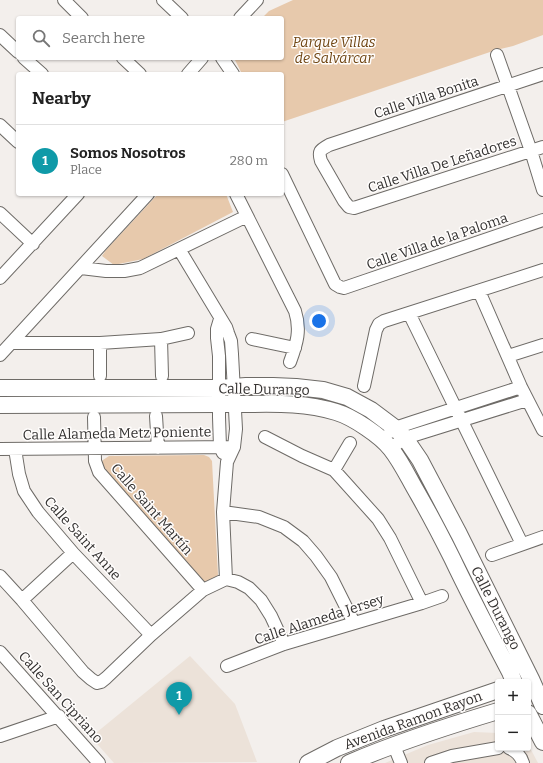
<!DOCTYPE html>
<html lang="en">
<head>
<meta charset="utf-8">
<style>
	body { margin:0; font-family:Bitter,serif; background:#f2f2f2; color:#222 }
	.controls { position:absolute; right:12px; bottom:12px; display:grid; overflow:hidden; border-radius:4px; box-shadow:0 1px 3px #0004 }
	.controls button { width:36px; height:36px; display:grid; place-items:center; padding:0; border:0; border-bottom:1px solid #e0e0e0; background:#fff; color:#222; font:20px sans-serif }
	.you { position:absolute; left:319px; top:321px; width:14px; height:14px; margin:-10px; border:3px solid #fff; border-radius:50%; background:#1a73e8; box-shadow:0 0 0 6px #1a73e833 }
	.badge { display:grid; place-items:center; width:26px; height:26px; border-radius:50%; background:#1a73e8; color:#fff; font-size:13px; font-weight:700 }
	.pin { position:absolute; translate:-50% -33px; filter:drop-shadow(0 1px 2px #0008) }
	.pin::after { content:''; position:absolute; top:21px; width:14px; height:12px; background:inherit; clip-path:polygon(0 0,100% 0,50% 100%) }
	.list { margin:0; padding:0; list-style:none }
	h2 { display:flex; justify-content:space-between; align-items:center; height:52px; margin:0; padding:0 16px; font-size:17px }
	h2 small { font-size:13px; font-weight:400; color:#767676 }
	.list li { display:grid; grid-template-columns:26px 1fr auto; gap:12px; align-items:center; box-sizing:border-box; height:72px; padding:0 16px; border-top:1px solid #e0e0e0 }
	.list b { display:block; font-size:15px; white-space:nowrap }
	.list p { margin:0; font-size:13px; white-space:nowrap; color:#767676 }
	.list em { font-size:13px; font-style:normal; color:#767676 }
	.icon { flex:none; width:22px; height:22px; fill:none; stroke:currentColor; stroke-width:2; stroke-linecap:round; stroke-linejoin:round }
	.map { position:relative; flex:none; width:543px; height:763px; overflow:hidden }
	.search { position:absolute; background:#fff; box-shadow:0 1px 3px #0004; left:16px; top:16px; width:268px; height:44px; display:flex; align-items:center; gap:10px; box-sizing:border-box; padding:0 14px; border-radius:4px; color:#767676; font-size:15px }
	.panel { position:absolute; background:#fff; box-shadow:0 1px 3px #0004; left:16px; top:72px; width:268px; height:124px; border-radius:4px }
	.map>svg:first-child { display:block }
	.built { fill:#ece2d9 }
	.green { fill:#e7c9ac }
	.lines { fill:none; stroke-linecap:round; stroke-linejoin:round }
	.minor-casing { stroke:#6e6b67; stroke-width:14 }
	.major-casing { stroke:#6e6b67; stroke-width:18 }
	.minor { stroke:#fff; stroke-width:12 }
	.major { stroke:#fff; stroke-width:16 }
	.labels { text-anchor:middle; stroke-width:3; stroke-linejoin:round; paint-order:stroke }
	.park-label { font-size:14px; font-style:italic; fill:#704613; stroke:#fffdfc }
	.street-label { font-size:14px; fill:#333130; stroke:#fffdfc }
</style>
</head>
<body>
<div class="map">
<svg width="543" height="763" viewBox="0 0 543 763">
	<rect width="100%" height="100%" fill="#f3efec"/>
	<path class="built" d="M190 656 235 704 257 762 114 763 91 737Z
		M474 732 498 733V748H528V744L538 763H385L428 745Z"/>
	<path class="green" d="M293 0H543V35L513 46 496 50 282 122V74H242L234 58H282V18H262L269 11Z
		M158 194H226L233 212 143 259 114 265 102 256 106 250Z
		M204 455 209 457 212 461 218 575C213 580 209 582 202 581L99 468 103 460 109 456Z"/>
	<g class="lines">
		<g class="minor-casing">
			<path id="minor" d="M64 0 82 18
				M163 0 182 18
				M240 18 257 0
				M0 35 18 52
				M497 55 531 151 543 190
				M24 58 42 74
				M123 58 140 74
				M222 58 233 74
				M188 74 202 58
				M543 74 329 145C320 150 318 151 321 161L344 201 349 207 354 208 543 147
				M0 125 18 142
				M282 174 335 284 340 287 344 288 543 220
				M236 194 295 311C301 330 297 343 290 362
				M0 213 33 244
				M179 249 226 327 228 333 231 341 232 354 236 429 234 447 227 462 223 512 226 579
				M81 268 106 271H124L140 268 247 216
				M0 278 78 194
				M479 291 521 387 543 430
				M409 313 522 544
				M220 319 217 329V338L219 356V417L220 447 223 453
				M161 339 162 376
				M252 339 295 348
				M11 343H100L161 339 188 333
				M100 343V376
				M0 355 148 194
				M508 356 543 345
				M364 386 376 330 379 324 384 321 543 270
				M156 416 158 448
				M94 417 95 461 99 472 203 590
				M390 432 395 428 413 422 521 387
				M265 437 302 456 334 470 378 519 390 538 422 603
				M391 448 405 438 527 400
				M0 449 234 447
				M15 449 19 474 24 491 38 512 73 553 151 635
				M334 470 350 443
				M223 512 259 517 284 527 303 541 316 556 331 577 354 623
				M492 555 543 537
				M0 576 22 600 83 672 91 679 97 683 101 682 106 678 151 635 203 590 226 579 238 582 249 588 261 600 271 616 284 644
				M22 600 73 553
				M0 652 99 763
				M227 666 284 644 422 603 442 596
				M0 736 59 716
				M394 746 401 763
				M509 748C516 751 521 756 523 763
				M431 763 452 756 498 748"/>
		</g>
		<g class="major-casing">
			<path id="major" d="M0 388H219L246 386H273L296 387 323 390 347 397 371 410 395 428 405 438 420 460 459 534 531 679 543 706
				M0 405 219 404C259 405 297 400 336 412 353 417 381 436 391 449 402 463 409 479 418 494 430 515 441 536 452 558 470 596 490 634 510 672L514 682
				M528 713 543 742
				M308 763 337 748 384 729 498 690
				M349 763C398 742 448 726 498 711"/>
		</g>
		<use href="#minor" class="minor"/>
		<use href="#major" class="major"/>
	</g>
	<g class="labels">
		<g class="park-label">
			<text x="334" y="47">Parque Villas<tspan x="334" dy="16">de Salvárcar</tspan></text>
		</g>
		<g class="street-label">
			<text transform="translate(426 97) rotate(-18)" y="5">Calle Villa Bonita</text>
			<text transform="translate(442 164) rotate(-18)" y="5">Calle Villa De Leñadores</text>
			<text transform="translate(437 241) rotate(-19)" y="5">Calle Villa de la Paloma</text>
			<text transform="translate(264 389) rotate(1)" y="5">Calle Durango</text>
			<text transform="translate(117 433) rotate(-1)" y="5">Calle Alameda Metz Poniente</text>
			<text transform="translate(152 509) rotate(49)" y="5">Calle Saint Martín</text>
			<text transform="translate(83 538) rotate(48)" y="5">Calle Saint Anne</text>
			<text transform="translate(496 608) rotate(63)" y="5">Calle Durango</text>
			<text transform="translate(319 619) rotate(-18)" y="5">Calle Alameda Jersey</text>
			<text transform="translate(61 697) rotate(48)" y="5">Calle San Cipriano</text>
			<text transform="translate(413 720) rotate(-20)" y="5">Avenida Ramon Rayon</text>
		</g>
	</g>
</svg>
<div class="controls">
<button>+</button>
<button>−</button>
</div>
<div class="you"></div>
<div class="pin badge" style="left:179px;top:715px;background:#0f9aa8">1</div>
<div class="search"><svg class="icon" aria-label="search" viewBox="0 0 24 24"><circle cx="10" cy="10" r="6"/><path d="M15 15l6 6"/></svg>Search here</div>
<section class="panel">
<h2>Nearby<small></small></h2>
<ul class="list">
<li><span class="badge" style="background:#0f9aa8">1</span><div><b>Somos Nosotros</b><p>Place</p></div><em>280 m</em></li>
</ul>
</section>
</div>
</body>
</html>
